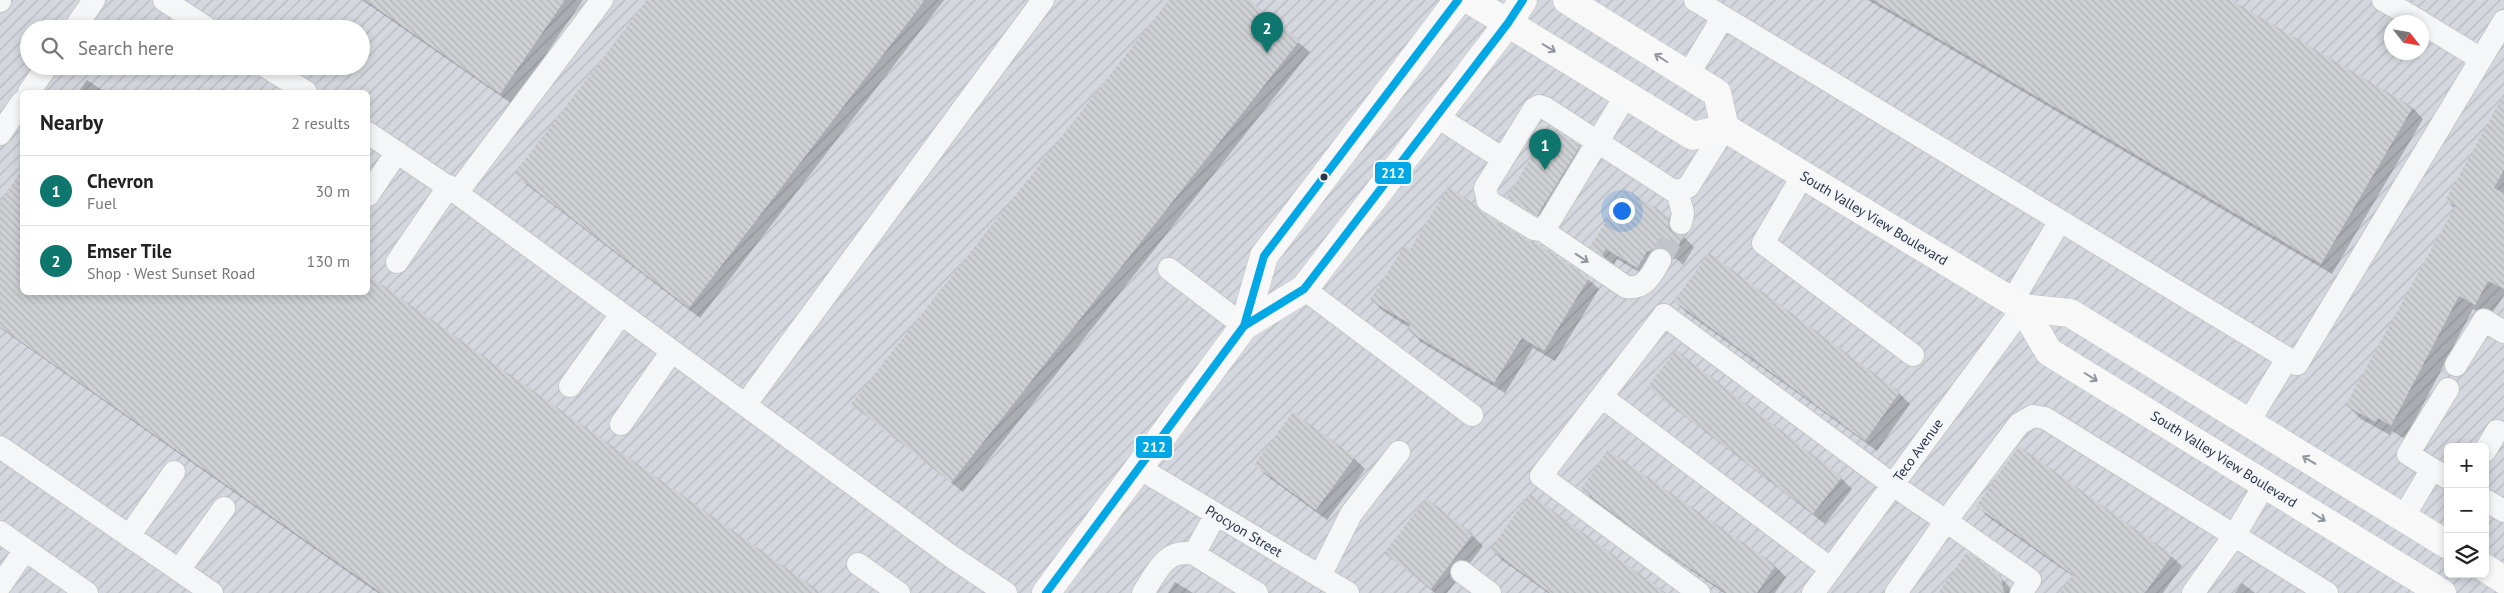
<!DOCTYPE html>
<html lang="en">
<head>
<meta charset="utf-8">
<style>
	body { margin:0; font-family:"PT Sans",sans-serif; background:#f2f2f2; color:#222 }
	.controls { position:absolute; right:15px; bottom:15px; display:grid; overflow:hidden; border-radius:8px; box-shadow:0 2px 8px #0003 }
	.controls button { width:45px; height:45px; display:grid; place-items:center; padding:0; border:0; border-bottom:1px solid #e0e0e0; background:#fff; color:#222; font:25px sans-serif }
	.compass { position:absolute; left:2384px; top:15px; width:45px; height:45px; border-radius:50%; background:#fff; box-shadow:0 2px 8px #0003; rotate:121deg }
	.you { position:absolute; left:1621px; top:210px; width:18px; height:18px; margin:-12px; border:4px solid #fff; border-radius:50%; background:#1a73e8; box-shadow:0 0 0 8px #1a73e833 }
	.badge { display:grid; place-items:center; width:32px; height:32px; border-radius:50%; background:#0f766e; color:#fff; font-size:16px; font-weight:700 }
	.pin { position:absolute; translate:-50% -41px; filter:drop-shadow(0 1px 2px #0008) }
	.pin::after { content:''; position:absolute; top:26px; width:18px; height:15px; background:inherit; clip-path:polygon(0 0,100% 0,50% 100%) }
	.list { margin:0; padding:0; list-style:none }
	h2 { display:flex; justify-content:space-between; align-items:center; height:65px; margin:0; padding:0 20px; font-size:21px }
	h2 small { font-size:16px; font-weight:400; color:#767676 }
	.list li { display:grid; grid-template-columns:32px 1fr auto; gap:15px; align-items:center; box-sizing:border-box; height:70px; padding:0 20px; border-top:1px solid #e0e0e0 }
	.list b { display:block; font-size:19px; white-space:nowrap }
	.list p { margin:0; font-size:16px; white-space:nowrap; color:#767676 }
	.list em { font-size:16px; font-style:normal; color:#767676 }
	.icon { flex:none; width:28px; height:28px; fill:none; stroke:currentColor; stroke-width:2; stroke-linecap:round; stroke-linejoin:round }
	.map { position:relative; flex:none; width:2504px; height:593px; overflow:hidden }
	.search { position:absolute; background:#fff; box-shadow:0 2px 8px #0003; left:20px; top:20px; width:350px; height:55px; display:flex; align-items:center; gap:12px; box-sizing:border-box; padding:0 18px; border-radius:28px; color:#767676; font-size:19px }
	.panel { position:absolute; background:#fff; box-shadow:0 2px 8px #0003; left:20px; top:90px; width:350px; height:205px; border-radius:8px }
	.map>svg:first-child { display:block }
	.industrial { fill:url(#industrial-furrows); fill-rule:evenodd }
	.shadow { fill:#0003 }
	.building { fill:url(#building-back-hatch) }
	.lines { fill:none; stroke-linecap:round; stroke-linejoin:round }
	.minor-tunnel { stroke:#c1c4c9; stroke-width:22; stroke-dasharray:22 11; stroke-linecap:butt }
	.minor-casing { stroke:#c4c6c8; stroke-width:24 }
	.major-casing { stroke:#c2c5c8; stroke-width:29 }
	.minor { stroke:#f5f6f7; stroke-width:22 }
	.major { stroke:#f8f8f8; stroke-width:28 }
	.bus-1-casing { stroke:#f4f6f9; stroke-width:11 }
	.bus-1 { stroke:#02a7e6; stroke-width:8 }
	.oneway { stroke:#92969e }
	.oneway2 { stroke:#90959e }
	.bus-dot { fill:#2b3445; stroke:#f4f6f9; stroke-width:2 }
	.labels { text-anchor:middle; stroke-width:5; stroke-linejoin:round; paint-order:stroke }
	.street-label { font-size:14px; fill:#2b3445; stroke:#f4f6f9 }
	.line-badge { stroke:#f4f6f9; stroke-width:2 }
	.badge-label { font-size:14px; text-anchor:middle; font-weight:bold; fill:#fff }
</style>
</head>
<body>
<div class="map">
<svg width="2504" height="593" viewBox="0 0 2504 593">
	<defs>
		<pattern id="industrial-furrows" width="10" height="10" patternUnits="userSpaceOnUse" patternTransform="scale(1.25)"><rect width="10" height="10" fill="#d4d7dd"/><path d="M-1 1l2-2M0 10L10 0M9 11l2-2" fill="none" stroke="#b6b9bf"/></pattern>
		<pattern id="building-back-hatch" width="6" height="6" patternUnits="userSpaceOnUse" patternTransform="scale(1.25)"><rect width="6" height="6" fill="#ced0d3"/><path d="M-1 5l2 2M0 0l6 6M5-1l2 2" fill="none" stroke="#b1b3b6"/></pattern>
	</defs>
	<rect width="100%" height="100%" fill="#e6e8ea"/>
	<path class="industrial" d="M0 0H2504V593H0ZM2392 22H2422V52H2392ZM29 29H361V66H29ZM22 92H368V292H22ZM2448 447H2485V574H2448Z"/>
	<path class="shadow" d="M362 0H583L512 104Z
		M649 0H944L700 318 527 185 516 174Z
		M1171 0H1247L1310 52 963 492 853 404Z
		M1868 0H2229L2413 108 2423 119 2332 274Z
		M87 80 105 92H78Z
		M2504 97V295L2489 318 2473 309 2405 439 2392 431 2390 435 2361 419 2347 405 2455 209 2446 200Z
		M1579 147 1582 150 1541 218 1508 197Z
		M22 172V292H368V276L820 593H378L0 328V205Z
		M1474 205 1486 217 1588 279 1599 289 1555 361 1533 348 1505 393 1421 342 1410 331V328L1383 311 1372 300 1410 251Z
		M1668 217 1679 228V236L1684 237 1694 247 1683 265 1677 259H1665L1649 278 1617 259 1614 265 1591 246Z
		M1709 255 1899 393 1910 404 1877 451 1686 312 1675 301Z
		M1649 387 1841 478 1852 489 1825 524 1660 397Z
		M1354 458 1365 469 1327 520 1267 476 1256 465Z
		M1583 489 1775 566 1786 577 1775 593H1724L1666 553 1593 500Z
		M1978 506 2171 556 2182 566 2163 593H2062L2074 577 1988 517Z
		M1472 535 1483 546 1447 593H1435L1386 553Z
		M1491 549 1664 593H1548L1502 560Z
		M2000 577 2015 593H1940Z
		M1175 582 1193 593H1168Z
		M2242 583 2255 593H2235Z"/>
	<path class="building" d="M365 0H565L500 94Z
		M647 0H925L689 308 514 174Z
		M1169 0H1249L1300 40 951 483 851 404Z
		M1873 0H2231L2413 107 2321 264Z
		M2504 94V170L2494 188 2504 193V289L2488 281 2475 305 2459 296 2391 426 2378 418 2376 422 2345 406 2455 206 2445 201Z
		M1550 127 1580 146 1537 216 1507 197Z
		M22 170V292H368V275L822 593H381L0 327V202Z
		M1448 187 1475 204 1481 212 1527 240 1537 243 1589 278 1544 351 1522 338 1494 383 1408 331 1410 324 1370 300 1404 246 1410 249Z
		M1625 189 1669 216 1668 227 1672 232 1684 236 1672 256 1666 248 1654 249 1647 252 1637 268 1606 249 1602 255 1590 247Z
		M1709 253 1900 392 1865 441 1674 301Z
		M1676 350 1842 477 1813 514 1647 387Z
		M1293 412 1355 457 1316 510 1254 465Z
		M2019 446 2172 555 2145 593H2060L2073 575 1976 506Z
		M1608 450 1776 565 1757 593H1727L1653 543 1581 489Z
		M1530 494 1666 593H1550L1490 549Z
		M1426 498 1473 534 1431 589 1384 553Z
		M1967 552 2001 576 2004 593H1938Z"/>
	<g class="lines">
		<path class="minor-tunnel" d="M1660 260 1681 223"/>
		<g class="minor-casing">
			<path id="minor" d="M164 0 208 29
				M1695 0 2297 364 2504 21
				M2383 0 2421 22
				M0 1V0
				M2422 23 2481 59
				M74 29 94 0
				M265 66 306 92
				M1688 75 1723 17
				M29 92 47 66
				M1626 95 1549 222 1542 230 1534 229 1488 201 1485 188 1534 109 1539 106 1545 108 1672 190 1677 191 1688 187 1725 128
				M1436 116 1503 159
				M368 133 457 193 602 0
				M0 134 22 102
				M1803 175 1763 243 1913 355
				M1677 191 1683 213 1681 223
				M457 193 952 557 1006 593
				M368 195 397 152
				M1542 230 1626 287C1645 290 1652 274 1660 260
				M397 262 449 186
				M1169 269 1244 326
				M1304 289 1472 415
				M2012 301 2060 221
				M2456 365 2484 320 2504 332
				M570 386 621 314
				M1602 397 1831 569
				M745 405 1043 0
				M2248 423 2287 359
				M621 424 672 351
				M0 447 212 593
				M2485 451 2497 431
				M1139 468 1348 593
				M2432 469 2408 454 2448 389
				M2485 500 2504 511
				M2403 518 2432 469 2448 478
				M0 532 87 593
				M129 536 174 472
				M1194 554 1257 593
				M858 564 899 593
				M179 570 224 508
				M1462 572 1490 593
				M1320 576 1351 514 1399 452
				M0 586 25 550
				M1143 593C1157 572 1165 548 1194 554L1216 514
				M1699 593 1541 476 1664 315 1893 485 1946 521 2019 424 2033 416 2045 418 2327 593
				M1813 593 2023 308
				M1896 593 1946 521 2030 580 2021 593
				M2193 593 2234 536 2265 484"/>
		</g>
		<g class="major-casing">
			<path id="major" d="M1470 0 1693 136 1725 128 2023 308 2070 313 2448 545
				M1567 0 1717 93 1725 128
				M2023 308 2049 352 2442 593
				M1244 326 1304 289 1508 23 1523 0
				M2485 568 2504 580
				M1046 593 1244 326 1264 256 1458 0"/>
		</g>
		<use href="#minor" class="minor"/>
		<use href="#major" class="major"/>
		<g class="bus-1-casing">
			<path id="bus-1" d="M1244 326 1304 289 1508 23 1523 0
				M1046 593 1244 326 1264 256 1458 0"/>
		</g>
		<use href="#bus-1" class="bus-1"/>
	</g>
	<defs><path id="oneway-shaft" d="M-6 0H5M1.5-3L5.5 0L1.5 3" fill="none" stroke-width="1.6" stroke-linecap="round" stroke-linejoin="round" transform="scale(1.25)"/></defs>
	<g class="oneway">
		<use href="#oneway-shaft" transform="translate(1549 48) rotate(31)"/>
		<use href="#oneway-shaft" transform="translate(1661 58) rotate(-148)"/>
		<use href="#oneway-shaft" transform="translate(2091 377) rotate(32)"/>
		<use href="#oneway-shaft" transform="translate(2309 460) rotate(-149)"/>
		<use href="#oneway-shaft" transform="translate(2319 517) rotate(32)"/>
	</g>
	<use class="oneway2" href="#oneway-shaft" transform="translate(1582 258) rotate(34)"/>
	<circle class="bus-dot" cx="1324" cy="177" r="4.5"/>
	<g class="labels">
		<g class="street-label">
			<text transform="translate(1874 218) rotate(31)" y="5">South Valley View Boulevard</text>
			<text transform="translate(1918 450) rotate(-54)" y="5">Teco Avenue</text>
			<text transform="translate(2224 459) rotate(32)" y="5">South Valley View Boulevard</text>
			<text transform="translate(1244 531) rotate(31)" y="5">Procyon Street</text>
		</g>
	</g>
	<g class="line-badge">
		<rect x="1374" y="161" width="38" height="24" rx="5" fill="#02a7e6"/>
		<rect x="1135" y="435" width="38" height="24" rx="5" fill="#02a7e6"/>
	</g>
	<g class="badge-label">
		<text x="1393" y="178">212</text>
		<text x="1154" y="452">212</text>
	</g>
</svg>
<div class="controls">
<button>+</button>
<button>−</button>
<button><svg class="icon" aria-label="layers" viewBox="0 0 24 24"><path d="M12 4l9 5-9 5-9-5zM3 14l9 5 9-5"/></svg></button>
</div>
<svg class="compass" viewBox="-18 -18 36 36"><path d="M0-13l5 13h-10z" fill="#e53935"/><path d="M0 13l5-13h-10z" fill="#767676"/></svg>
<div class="you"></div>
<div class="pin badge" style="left:1545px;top:170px">1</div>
<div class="pin badge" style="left:1267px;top:53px">2</div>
<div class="search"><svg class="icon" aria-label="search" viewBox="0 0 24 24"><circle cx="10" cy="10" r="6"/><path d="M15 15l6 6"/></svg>Search here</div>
<section class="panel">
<h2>Nearby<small>2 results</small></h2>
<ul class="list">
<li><span class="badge">1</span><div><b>Chevron</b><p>Fuel</p></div><em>30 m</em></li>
<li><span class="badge">2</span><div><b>Emser Tile</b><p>Shop · West Sunset Road</p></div><em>130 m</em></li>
</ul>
</section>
</div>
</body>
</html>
